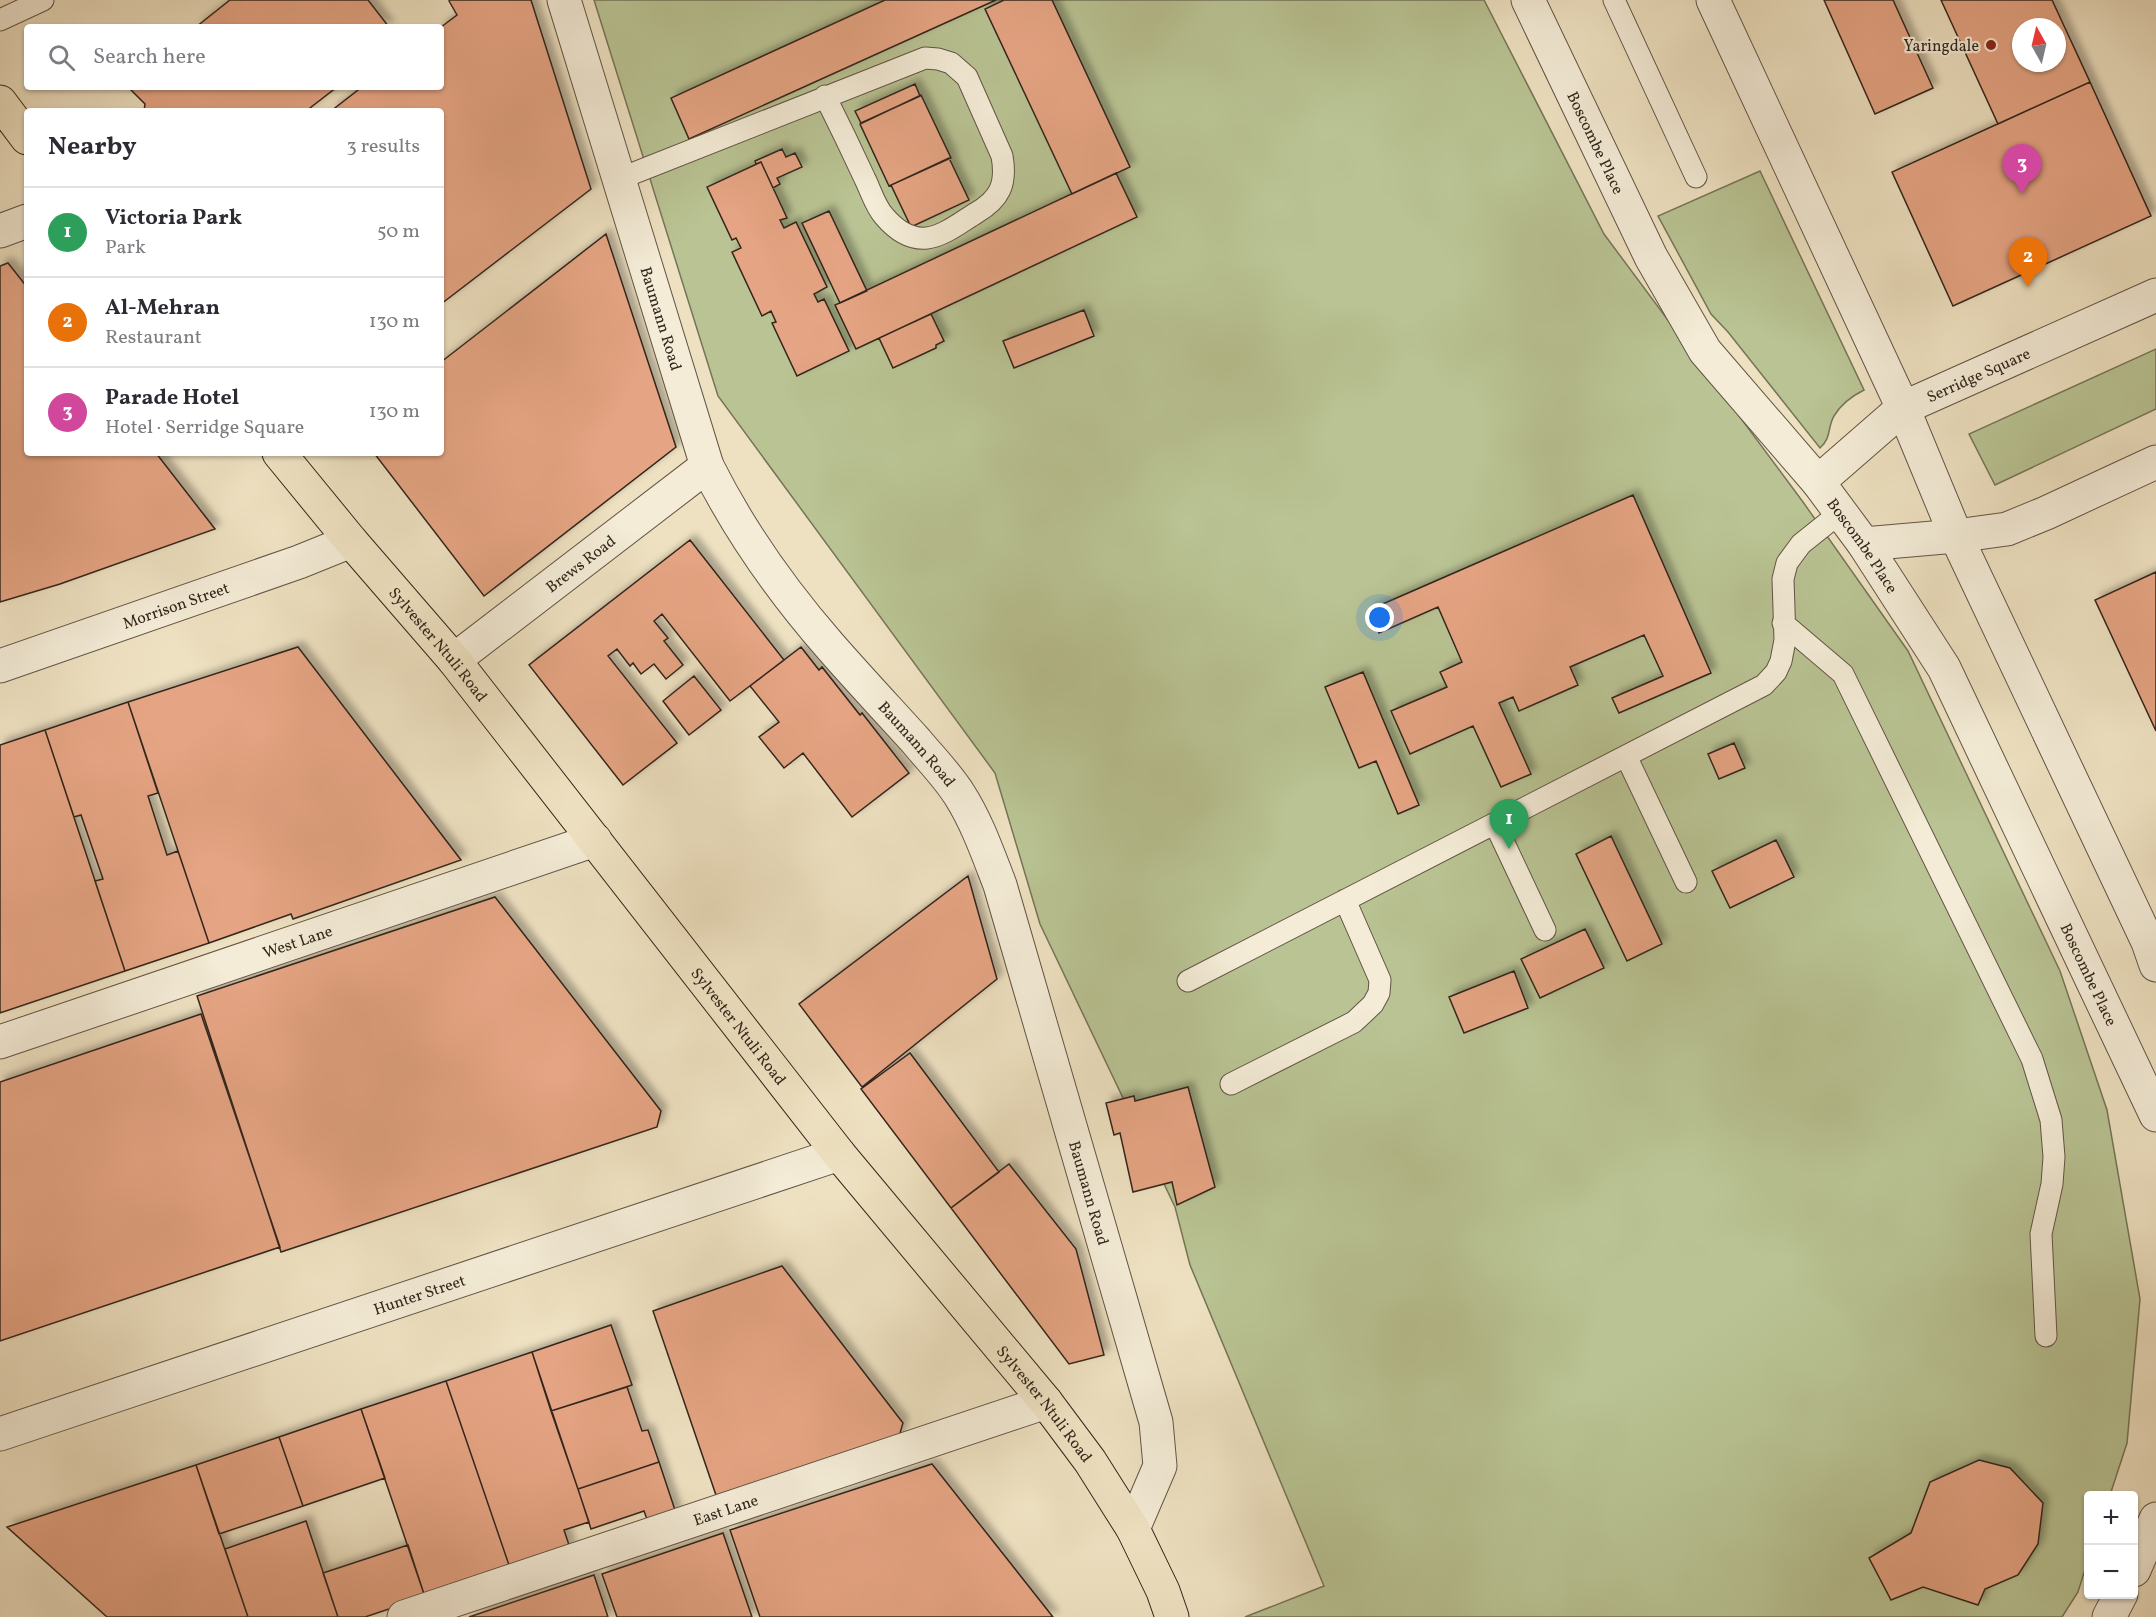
<!DOCTYPE html>
<html lang="en">
<head>
<meta charset="utf-8">
<style>
	body { margin:0; font-family:Vollkorn,serif; background:#f7f7f7; color:#2b2b33 }
	.controls { position:absolute; right:18px; bottom:18px; display:grid; overflow:hidden; border-radius:6px; box-shadow:0 2px 4px #0004 }
	.controls button { width:54px; height:54px; display:grid; place-items:center; padding:0; border:0; border-bottom:2px solid #e1e1e2; background:#fff; color:#2b2b33; font:30px sans-serif }
	.compass { position:absolute; left:2012px; top:18px; width:54px; height:54px; border-radius:50%; background:#fff; box-shadow:0 2px 4px #0004; rotate:352deg }
	.you { position:absolute; left:1380px; top:618px; width:21px; height:21px; margin:-15px; border:4px solid #fff; border-radius:50%; background:#1a73e8; box-shadow:0 0 0 9px #1a73e833 }
	.badge { display:grid; place-items:center; width:39px; height:39px; border-radius:50%; background:#2563eb; color:#fff; font-size:20px; font-weight:700 }
	.pin { position:absolute; translate:-50% -50px; filter:drop-shadow(0 2px 3px #0008) }
	.pin::after { content:''; position:absolute; top:32px; width:21px; height:18px; background:inherit; clip-path:polygon(0 0,100% 0,50% 100%) }
	.list { margin:0; padding:0; list-style:none }
	h2 { display:flex; justify-content:space-between; align-items:center; height:78px; margin:0; padding:0 24px; font-size:26px }
	h2 small { font-size:20px; font-weight:400; color:#7c7c81 }
	.list li { display:grid; grid-template-columns:39px 1fr auto; gap:18px; align-items:center; box-sizing:border-box; height:90px; padding:0 24px; border-top:2px solid #e1e1e2 }
	.list b { display:block; font-size:22px; white-space:nowrap }
	.list p { margin:0; font-size:20px; white-space:nowrap; color:#7c7c81 }
	.list em { font-size:20px; font-style:normal; color:#7c7c81 }
	.icon { flex:none; width:33px; height:33px; fill:none; stroke:currentColor; stroke-width:2; stroke-linecap:round; stroke-linejoin:round }
	.map { position:relative; flex:none; width:2156px; height:1617px; overflow:hidden }
	.search { position:absolute; background:#fff; box-shadow:0 2px 4px #0004; left:24px; top:24px; width:420px; height:66px; display:flex; align-items:center; gap:15px; box-sizing:border-box; padding:0 21px; border-radius:6px; color:#7c7c81; font-size:22px }
	.panel { position:absolute; background:#fff; box-shadow:0 2px 4px #0004; left:24px; top:108px; width:420px; height:348px; border-radius:6px }
	.map>svg:first-child { display:block }
	.green { fill:#b9c393; stroke:#767458; stroke-width:1.5 }
	.building { fill:#e5a483; stroke:#33251c; stroke-width:1.5; fill-rule:evenodd; filter:url(#shadow) }
	.lines { fill:none; stroke-linecap:round; stroke-linejoin:round }
	.service-casing { stroke:#625445; stroke-width:23 }
	.minor-casing { stroke:#625445; stroke-width:35 }
	.tertiary-casing { stroke:#625445; stroke-width:35 }
	.primary-casing { stroke:#33251c; stroke-width:35 }
	.service { stroke:#f4ecd7; stroke-width:21 }
	.minor { stroke:#f4ecd7; stroke-width:33 }
	.tertiary { stroke:#f4ecd7; stroke-width:33 }
	.primary { stroke:#eee1c1; stroke-width:33 }
	.poi-dot { fill:#8f2418; stroke:#f4ecd7; stroke-width:2 }
	.labels { text-anchor:middle; stroke-width:4.5; stroke-linejoin:round; paint-order:stroke }
	.poi-label { font-size:16px; fill:#33251c; stroke:#f4ecd7; text-anchor:end }
	.street-label { font-size:16px; fill:#33251c; stroke:#f4ecd7 }
</style>
</head>
<body>
<div class="map">
<svg width="2156" height="1617" viewBox="0 0 2156 1617">
	<defs>
		<filter id="shadow"><feDropShadow dx="5.5" dy="-5.5" stdDeviation="3" flood-color="#0004"/></filter>
	</defs>
	<rect width="100%" height="100%" fill="#eee1c1"/>
	<filter id="stains"><feTurbulence type="fractalNoise" baseFrequency=".00333" numOctaves="4"/><feColorMatrix values="0 0 0 0 .2 0 0 0 0 .09 0 0 0 0 .02 0 0 0 .5 -.17"/></filter>
	<radialGradient id="worn" r=".72"><stop offset=".6" stop-color="#630" stop-opacity="0"/><stop offset="1" stop-color="#630" stop-opacity=".3"/></radialGradient>
	<path class="green" d="M594 0H1484L1604 234 1803 502 1908 651 2060 971 2107 1110 2140 1299 2127 1443 2110 1495 2088 1496V1560L2078 1592 2062 1617H1245L1324 1586 1190 1265 1175 1207 1040 924 995 773 718 396Z
		M1760 171 1864 390C1852 396 1841 404 1834 416 1827 428 1832 437 1820 448L1728 332 1711 314 1658 216Z
		M2156 349V409L1995 485 1969 434Z"/>
	<path class="building" d="M230 0H368L389 27H196Z
		M450 0H531L591 189 441 304V111H331L362 87H441V27L457 15 449 1Z
		M885 0H996L689 139 671 98Z
		M1004 0H1052L1130 167 1072 194 985 9Z
		M1824 0H1893L1933 88 1875 114Z
		M1941 0H2052L2090 82 1998 124ZM2021 27H2057V63H2021Z
		M2090 82 2151 216 1953 306 1892 172Z
		M915 84 920 96 861 123 855 111Z
		M128 87H337L306 111H144L145 104Z
		M921 95 951 158 889 186 860 124Z
		M782 149 786 157 795 153 802 167 777 178 780 184 773 188 761 162 756 164 755 161Z
		M949 158 969 200 911 227 891 185Z
		M761 162 787 218 780 220 784 228 796 222 827 287 814 294 818 302 824 299 849 351 797 376 772 323 776 322 771 311 762 316 732 252 741 248 736 238 732 240 707 187Z
		M1116 173 1137 217 856 349 835 305Z
		M829 211 867 291 840 303 802 223Z
		M606 234 676 447 484 596 374 453H441V362Z
		M8 263 27 287V453H156L215 529 60 584 0 602V266Z
		M1084 310 1094 336 1014 368 1003 341Z
		M931 314 944 341 936 345V348L893 368 879 338Z
		M1633 495 1711 673 1619 713 1612 698 1663 676 1644 635 1570 667 1578 685 1519 711 1513 697 1499 703 1531 774 1501 787 1473 726 1410 754 1391 711 1447 687 1440 672 1462 662 1438 607 1379 633 1369 610Z
		M690 540 784 660 730 701 662 614 654 621 668 638 664 641 683 665 666 679 654 664 641 674 633 663 630 666 617 649 608 656 677 743 623 785 529 665Z
		M2156 572V731L2095 600Z
		M298 647 461 860 293 919 291 914 209 943 128 702Z
		M801 647 819 670 822 667 860 715 862 713 909 773 852 817 803 753 784 768 759 737 779 722 750 686Z
		M1363 672 1419 805 1398 814 1376 761 1359 768 1325 687Z
		M694 676 721 710 689 735 663 701Z
		M128 702 158 793 148 796 167 855 178 851 209 943 125 971 95 881 103 879 81 815 74 817 45 730Z
		M45 730 125 971 0 1013V745Z
		M1734 743 1745 768 1719 779 1708 754Z
		M1611 836 1662 944 1627 961 1576 854Z
		M1776 840 1794 877 1730 908 1712 871Z
		M968 876 997 979 862 1087 799 1004Z
		M495 897 661 1111 657 1127 281 1252 197 996Z
		M1585 929 1604 968 1540 998 1521 959Z
		M1514 971 1528 1008 1464 1033 1449 997Z
		M201 1014 280 1247 0 1341V1082Z
		M910 1053 999 1172 951 1208 861 1089Z
		M1188 1087 1215 1187 1177 1205 1172 1182 1133 1192 1120 1133 1114 1135 1106 1103 1134 1096 1135 1101Z
		M1009 1164 1076 1249 1104 1355 1069 1364 951 1208Z
		M782 1266 903 1423 898 1440 717 1498 653 1311Z
		M611 1325 632 1385 551 1411 532 1352Z
		M532 1352 589 1522 564 1530 570 1548 510 1568 446 1381Z
		M446 1381 510 1568 425 1597 361 1409Z
		M627 1387 642 1431 648 1430 659 1462 578 1489 551 1411Z
		M361 1409 385 1478 303 1506 279 1437Z
		M279 1437 303 1506 219 1534 196 1465Z
		M1979 1460 2010 1468 2043 1503 2038 1544 2018 1575 1985 1589 1978 1605 1923 1587 1891 1600 1869 1558 1911 1533 1930 1482Z
		M659 1462 676 1513 648 1522 644 1511 591 1529 578 1489Z
		M932 1464 1053 1617H760L730 1530Z
		M196 1465 248 1617H107L7 1527Z
		M306 1521 338 1617H248L225 1549Z
		M723 1533 752 1617H617L602 1574Z
		M408 1545 425 1597 365 1617H338L323 1573Z
		M594 1575 608 1617H469Z"/>
	<g class="lines">
		<g class="service-casing">
			<path id="service" d="M1614 0 1696 177
				M0 20 43 0
				M619 179 925 58 938 59 951 63 967 77 1002 156C1007 184 1000 199 976 213 961 222 944 236 927 238 909 240 895 229 884 216 875 206 871 191 865 179 852 151 839 124 825 96
				M1783 623 1843 674 2032 1059 2051 1120 2054 1157 2052 1184 2041 1234 2046 1336
				M1626 756 1686 882
				M1495 824 1545 930
				M1188 981 1764 685 1776 672 1781 661 1785 640 1783 579 1787 563 1801 544 1841 512
				M1231 1084 1354 1022 1373 1004 1379 993 1380 980 1345 900"/>
		</g>
		<g class="minor-casing">
			<g id="minor">
				<path id="s1" d="M564 0 707 466C740 532 782 591 830 646 858 678 887 709 916 741 930 758 947 775 959 794 977 822 988 854 1000 885L1156 1422 1160 1466 1133 1529"/>
				<path d="M0 231 27 221"/>
				<path id="s2" d="M1818 482 1903 408 2156 295"/>
				<path d="M1864 544 1956 536 2007 529 2046 513 2156 462"/>
				<path id="s3" d="M454 660 707 466"/>
				<path id="s4" d="M0 666 299 562 351 541"/>
				<path id="s5" d="M0 1042 595 840"/>
				<path id="s6" d="M0 1434 839 1154"/>
				<path id="s7" d="M404 1617 1046 1402"/>
			</g>
		</g>
		<g class="tertiary-casing">
			<g id="tertiary">
				<path id="s8" d="M1528 0 1651 257 1705 351 1818 482 1864 544 1944 668 2156 1115"/>
				<path d="M1713 0 1903 408 1956 536 2148 942 2156 965"/>
				<path d="M2134 1570 2156 1519"/>
				<path d="M2109 1617 2121 1594"/>
			</g>
		</g>
		<g class="primary-casing">
			<g id="primary">
				<path d="M0 102 27 138"/>
				<path id="s9" d="M279 453 351 541 454 660 839 1154 1046 1402 1090 1461 1133 1529 1163 1591 1172 1617"/>
			</g>
		</g>
		<use href="#service" class="service"/>
		<use href="#minor" class="minor"/>
		<use href="#tertiary" class="tertiary"/>
		<use href="#primary" class="primary"/>
	</g>
	<circle class="poi-dot" cx="1991" cy="45" r="6"/>
	<g class="labels">
		<g class="poi-label">
			<text x="1979" y="51">Yaringdale</text>
		</g>
		<g class="street-label">
			<text dy="6" stroke="none"><textPath href="#s8" startOffset="158">Boscombe Place</textPath></text>
			<text dy="6" stroke="none"><textPath href="#s1" startOffset="333">Baumann Road</textPath></text>
			<text dy="6" stroke="none"><textPath href="#s2" startOffset="195">Serridge Square</textPath></text>
			<text dy="6" stroke="none"><textPath href="#s8" startOffset="644">Boscombe Place</textPath></text>
			<text dy="6" stroke="none"><textPath href="#s3" startOffset="159">Brews Road</textPath></text>
			<text dy="6" stroke="none"><textPath href="#s4" startOffset="186">Morrison Street</textPath></text>
			<text dy="6" stroke="none"><textPath href="#s9" startOffset="249">Sylvester Ntuli Road</textPath></text>
			<text dy="6" stroke="none"><textPath href="#s1" startOffset="837">Baumann Road</textPath></text>
			<text dy="6" stroke="none"><textPath href="#s5" startOffset="314">West Lane</textPath></text>
			<text dy="6" stroke="none"><textPath href="#s8" startOffset="1130">Boscombe Place</textPath></text>
			<text dy="6" stroke="none"><textPath href="#s9" startOffset="735">Sylvester Ntuli Road</textPath></text>
			<text dy="6" stroke="none"><textPath href="#s1" startOffset="1323">Baumann Road</textPath></text>
			<text dy="6" stroke="none"><textPath href="#s6" startOffset="442">Hunter Street</textPath></text>
			<text dy="6" stroke="none"><textPath href="#s9" startOffset="1221">Sylvester Ntuli Road</textPath></text>
			<text dy="6" stroke="none"><textPath href="#s7" startOffset="339">East Lane</textPath></text>
		</g>
	</g>
	<rect width="100%" height="100%" filter="url(#stains)"/>
	<rect width="100%" height="100%" fill="url(#worn)"/>
</svg>
<div class="controls">
<button>+</button>
<button>−</button>
</div>
<svg class="compass" viewBox="-18 -18 36 36"><path d="M0-13l5 13h-10z" fill="#e53935"/><path d="M0 13l5-13h-10z" fill="#7c7c81"/></svg>
<div class="you"></div>
<div class="pin badge" style="left:1509px;top:849px;background:#2e9e5b">1</div>
<div class="pin badge" style="left:2028px;top:287px;background:#e8710a">2</div>
<div class="pin badge" style="left:2022px;top:194px;background:#d1479c">3</div>
<div class="search"><svg class="icon" aria-label="search" viewBox="0 0 24 24"><circle cx="10" cy="10" r="6"/><path d="M15 15l6 6"/></svg>Search here</div>
<section class="panel">
<h2>Nearby<small>3 results</small></h2>
<ul class="list">
<li><span class="badge" style="background:#2e9e5b">1</span><div><b>Victoria Park</b><p>Park</p></div><em>50 m</em></li>
<li><span class="badge" style="background:#e8710a">2</span><div><b>Al-Mehran</b><p>Restaurant</p></div><em>130 m</em></li>
<li><span class="badge" style="background:#d1479c">3</span><div><b>Parade Hotel</b><p>Hotel · Serridge Square</p></div><em>130 m</em></li>
</ul>
</section>
</div>
</body>
</html>
